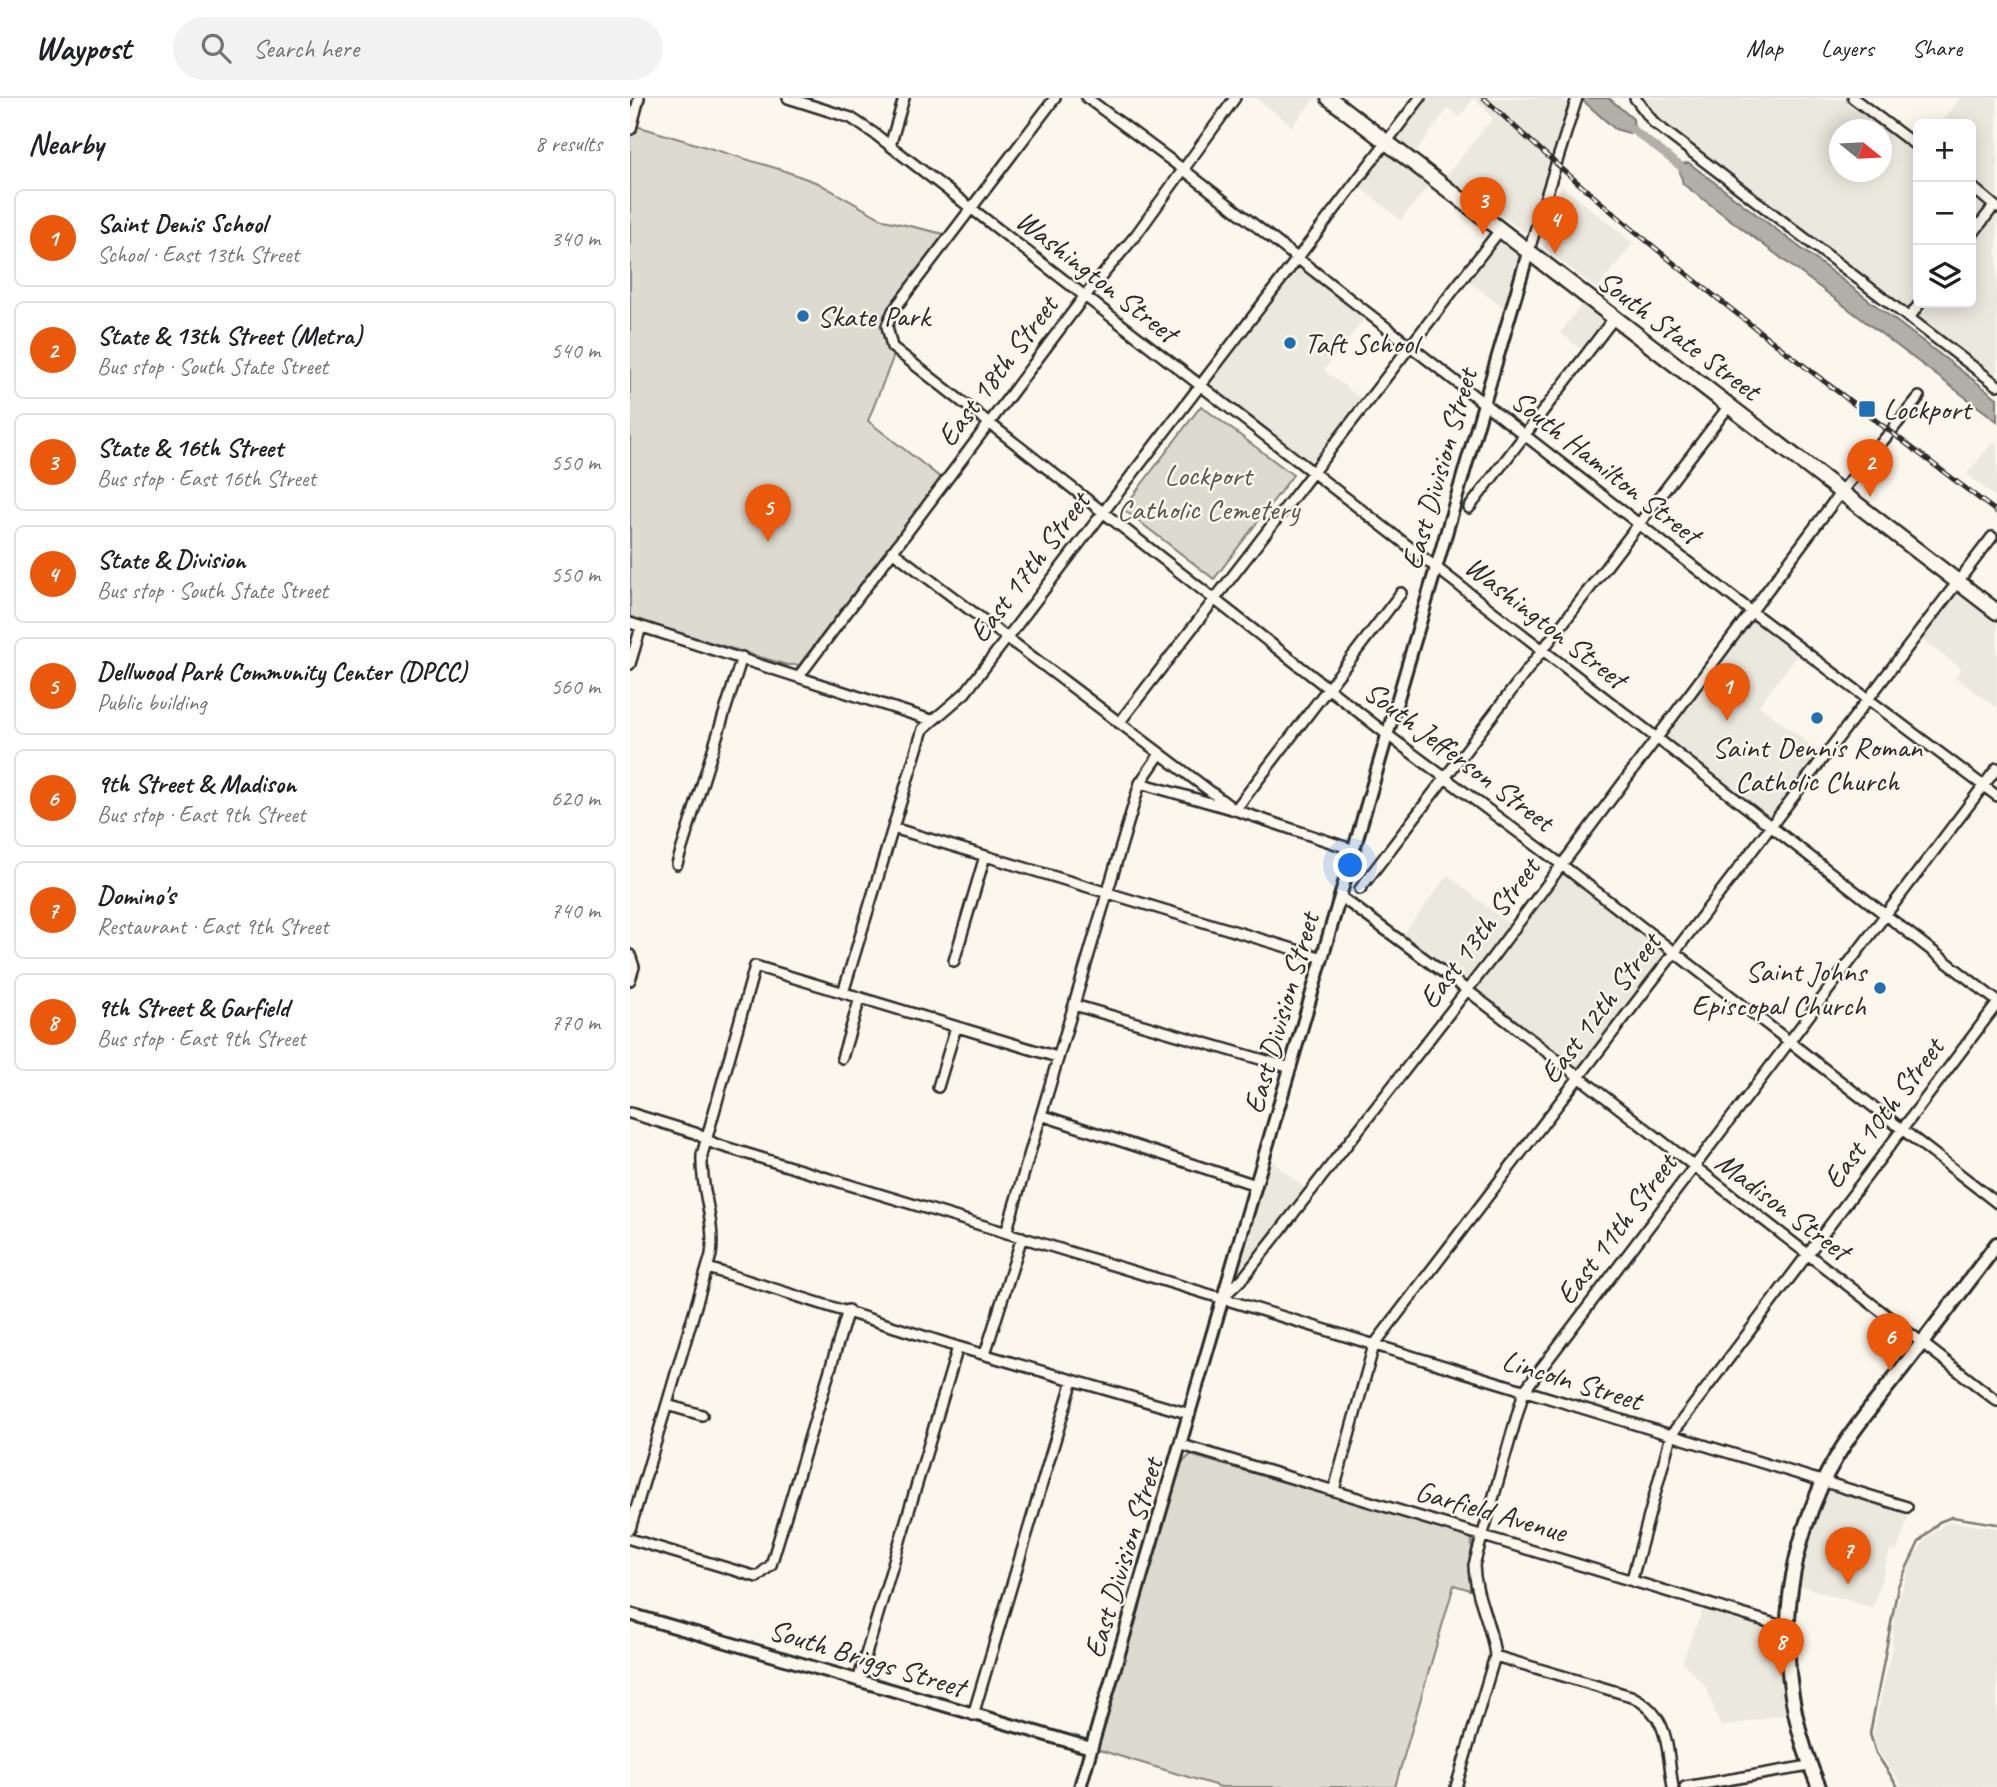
<!DOCTYPE html>
<html lang="en">
<head>
<meta charset="utf-8">
<style>
	body { margin:0; font-family:Caveat,sans-serif; background:#f2f2f2; color:#202124 }
	.controls { position:absolute; right:21px; top:21px; display:grid; overflow:hidden; border-radius:10px; box-shadow:0 4px 18px #0003 }
	.controls button { width:63px; height:63px; display:grid; place-items:center; padding:0; border:0; border-bottom:2px solid #e0e0e0; background:#fff; color:#202124; font:35px sans-serif }
	.compass { position:absolute; left:1199px; top:21px; width:63px; height:63px; border-radius:50%; background:#fff; box-shadow:0 4px 18px #0003; rotate:108deg }
	.you { position:absolute; left:721px; top:768px; width:24px; height:24px; margin:-18px; border:5px solid #fff; border-radius:50%; background:#1a73e8; box-shadow:0 0 0 10px #1a73e833 }
	.badge { display:grid; place-items:center; width:46px; height:46px; border-radius:50%; background:#ea580c; color:#fff; font-size:23px; font-weight:700 }
	.pin { position:absolute; translate:-50% -58px; filter:drop-shadow(0 2px 4px #0008) }
	.pin::after { content:''; position:absolute; top:37px; width:24px; height:21px; background:inherit; clip-path:polygon(0 0,100% 0,50% 100%) }
	.list { margin:0; padding:0; list-style:none }
	h2 { display:flex; justify-content:space-between; align-items:center; height:91px; margin:0; padding:0 28px; font-size:30px }
	h2 small { font-size:23px; font-weight:400; color:#757577 }
	.list li { display:grid; grid-template-columns:46px 1fr auto; gap:21px; align-items:center; box-sizing:border-box; height:98px; margin:0 14px 14px; padding:0 14px; border:2px solid #e0e0e0; border-radius:10px }
	.list b { display:block; font-size:26px; white-space:nowrap }
	.list p { margin:0; font-size:23px; white-space:nowrap; color:#757577 }
	.list em { font-size:23px; font-style:normal; color:#757577 }
	.icon { flex:none; width:38px; height:38px; fill:none; stroke:currentColor; stroke-width:2; stroke-linecap:round; stroke-linejoin:round }
	.map { position:relative; flex:none; width:1367px; height:1689px; overflow:hidden }
	header { display:flex; align-items:center; gap:42px; box-sizing:border-box; height:98px; padding:0 35px; background:#fff; border-bottom:2px solid #e0e0e0 }
	header strong { font-size:33px }
	nav { display:flex; gap:38px; margin-inline-start:auto; font-size:24px }
	.search { width:490px; height:63px; background:#f2f2f2; display:flex; align-items:center; gap:18px; box-sizing:border-box; padding:0 24px; border-radius:38px; color:#757577; font-size:26px }
	main { display:flex }
	aside { flex:1; background:#fff }
	.map>svg:first-child { display:block }
	.built { fill:#ebe8de; fill-rule:evenodd }
	.green { fill:#dddad0; stroke:#84827e; stroke-width:2 }
	.water { fill:#b1afa7; stroke:#7b7a75; stroke-width:2 }
	.lines { fill:none; stroke-linecap:round; stroke-linejoin:round }
	.stream { stroke:#7b7a75; stroke-width:2.5 }
	.canal { stroke:#b1afa7; stroke-width:8 }
	.minor-casing { stroke:#2b2b2b; stroke-width:14 }
	.tertiary-casing { stroke:#2b2b2b; stroke-width:16 }
	.secondary-casing { stroke:#2b2b2b; stroke-width:18 }
	.primary-casing { stroke:#2b2b2b; stroke-width:19 }
	.minor { stroke:#fbf7ec; stroke-width:9 }
	.tertiary { stroke:#fbf7ec; stroke-width:10 }
	.secondary { stroke:#fbf7ec; stroke-width:12 }
	.primary { stroke:#fbf7ec; stroke-width:14 }
	.rail-casing { stroke:#2b2b2b; stroke-width:5 }
	.rail { stroke:#fbf7ec; stroke-width:2.5; stroke-dasharray:8; stroke-linecap:butt }
	.poi-dot { fill:#1f6fb2; stroke:#fbf7ec; stroke-width:2.5 }
	.labels { text-anchor:middle; stroke-width:5; stroke-linejoin:round; paint-order:stroke }
	.street-label { font-size:30px; fill:#2b2b2b; stroke:#fbf7ec }
	.poi-label { font-size:30px; fill:#2b2b2b; stroke:#fbf7ec; text-anchor:start }
	.park-label { font-size:30px; fill:#585754; stroke:#fbf7ec }
</style>
</head>
<body>
<header>
<strong>Waypost</strong>
<div class="search"><svg class="icon" aria-label="search" viewBox="0 0 24 24"><circle cx="10" cy="10" r="6"/><path d="M15 15l6 6"/></svg>Search here</div>
<nav><a>Map</a><a>Layers</a><a>Share</a></nav>
</header>
<main>
<aside>
<h2>Nearby<small>8 results</small></h2>
<ul class="list">
<li><span class="badge">1</span><div><b>Saint Denis School</b><p>School · East 13th Street</p></div><em>340 m</em></li>
<li><span class="badge">2</span><div><b>State &amp; 13th Street (Metra)</b><p>Bus stop · South State Street</p></div><em>540 m</em></li>
<li><span class="badge">3</span><div><b>State &amp; 16th Street</b><p>Bus stop · East 16th Street</p></div><em>550 m</em></li>
<li><span class="badge">4</span><div><b>State &amp; Division</b><p>Bus stop · South State Street</p></div><em>550 m</em></li>
<li><span class="badge">5</span><div><b>Dellwood Park Community Center (DPCC)</b><p>Public building</p></div><em>560 m</em></li>
<li><span class="badge">6</span><div><b>9th Street &amp; Madison</b><p>Bus stop · East 9th Street</p></div><em>620 m</em></li>
<li><span class="badge">7</span><div><b>Domino's</b><p>Restaurant · East 9th Street</p></div><em>740 m</em></li>
<li><span class="badge">8</span><div><b>9th Street &amp; Garfield</b><p>Bus stop · East 9th Street</p></div><em>770 m</em></li>
</ul>
</aside>
<div class="map">
<svg width="1367" height="1689" viewBox="0 0 1367 1689">
	<rect width="100%" height="100%" fill="#fbf7ec"/>
	<filter id="ink" filterUnits="userSpaceOnUse"><feTurbulence type="fractalNoise" baseFrequency=".0143" numOctaves="2"/><feDisplacementMap in="SourceGraphic" scale="14" xChannelSelector="R" yChannelSelector="G"/><feConvolveMatrix kernelMatrix="1 2 1 2 8 2 1 2 1" color-interpolation-filters="sRGB"/></filter>
	<g filter="url(#ink)">
		<path class="built" d="M626 0H685L662 28Z
			M792 0H931L940 8 896 135 816 78 863 20 844 0 830 19 818 10 785 55 762 38Z
			M1007 0 1220 1 1288 54V198L1277 212 1043 35ZM1210 32H1252V74H1210Z
			M1330 0H1367V103L1341 82V26H1311Z
			M756 51 798 88 771 122 727 87Z
			M931 87 1003 145 967 191 913 149Z
			M1341 95 1358 108 1341 131Z
			M1367 112V281L1286 219 1297 205H1341V147Z
			M866 141 892 160 876 212 836 181Z
			M668 165 736 219 694 272 731 301 681 366 575 286Z
			M953 205 976 223 954 253 930 235Z
			M1363 344 1367 347V400L1337 376Z
			M1327 492 1367 522V610L1325 579 1331 570 1289 540Z
			M1124 519 1170 554 1129 607 1191 655 1140 721 1033 639Z
			M933 773 1037 855 947 971 772 838 818 777 887 833Z
			M638 1060 683 1097 623 1175 608 1163Z
			M1202 1384 1282 1407 1267 1453 1260 1452 1243 1510 1169 1487 1187 1420Z
			M1322 1424 1367 1430V1689H1273L1249 1655 1243 1637 1262 1549 1265 1513 1283 1459 1297 1440 1314 1426Z
			M1075 1506 1153 1532 1162 1615 1091 1629 1076 1589 1052 1564Z"/>
		<path class="green" d="M0 26 152 72 188 85 254 122 314 136 254 217V240L264 257 238 323 311 380 169 567H157L0 520Z
			M571 308 663 377 584 481 493 411Z
			M560 1357 837 1437 842 1442 840 1492 824 1487 765 1689H591L466 1651 551 1366Z"/>
		<path class="water" d="M950 0H979L1003 21 1004 33 999 35 985 31Z
			M1059 65 1367 300V323L1053 86 1048 66Z"/>
		<g class="lines">
			<path class="stream" d="M1268 1689 1246 1655 1240 1636 1268 1488 1289 1444 1309 1424 1322 1419 1367 1426"/>
			<path class="canal" d="M998 28 1054 71"/>
			<g class="minor-casing">
				<path id="minor" d="M158 0 221 20 245 36 1367 903
					M425 0 263 213 257 228 262 249 759 638 932 767 1367 1105
					M457 0 554 72 1122 514 1367 698
					M1005 0 1024 25 1367 287
					M1223 0 1288 49
					M1 31 9 0
					M260 48 274 0
					M1341 88 1367 110
					M1341 138 1364 108
					M898 155 947 0
					M1279 220 1290 205
					M839 410 984 220
					M262 453 605 712 771 495
					M0 525 301 622
					M0 566 11 529
					M169 578 454 199 506 137 605 0
					M489 625 870 132
					M510 685 605 712 724 752
					M263 730 693 860
					M47 766 112 559
					M730 791 1099 308
					M711 799 837 892 1367 1303
					M0 857 4 869 0 882
					M324 863 355 758
					M213 895 293 631 335 595 790 0
					M444 907 661 970
					M212 960 230 900
					M308 989 326 929
					M0 1015 65 1035 85 1046 1277 1409
					M411 1017 626 1087
					M376 1135 510 685 530 656
					M78 1170 328 1249 560 1316
					M593 1199 614 1179 859 864 1211 394 1289 299
					M355 1256 392 1139
					M37 1307 72 1317
					M552 1347 1155 1529
					M704 1392 744 1247 1362 439
					M0 1431 81 1157C86 1123 70 1092 72 1057L125 868 427 959
					M0 1441 127 1479 141 1467 218 1212
					M1002 1481 1041 1337 1367 906
					M865 1558 1001 1598C1041 1618 1036 1649 1043 1689
					M228 1583 328 1249
					M343 1617 443 1282
					M826 1689 865 1558C862 1526 845 1500 844 1467L894 1293 1367 670
					M1055 1689 1179 1668"/>
			</g>
			<g class="tertiary-casing">
				<path id="tertiary" d="M0 1516 461 1650
					M450 1689 898 155"/>
			</g>
			<g class="secondary-casing">
				<path id="secondary" d="M1189 1689C1146 1591 1147 1484 1192 1386 1213 1341 1247 1303 1277 1264 1307 1226 1337 1186 1367 1146"/>
			</g>
			<g class="primary-casing">
				<path id="primary" d="M699 0 1367 514"/>
			</g>
			<use href="#minor" class="minor"/>
			<use href="#tertiary" class="tertiary"/>
			<use href="#secondary" class="secondary"/>
			<use href="#primary" class="primary"/>
			<g class="rail-casing">
				<path id="rail" d="M854 0C1014 151 1192 282 1367 414"/>
			</g>
			<use href="#rail" class="rail"/>
		</g>
	</g>
	<g class="poi-dot">
		<circle cx="173" cy="218" r="7"/>
		<circle cx="660" cy="245" r="7"/>
		<rect x="1228" y="302" width="18" height="18" rx="3.5"/>
		<circle cx="1187" cy="620" r="7"/>
		<circle cx="1250" cy="890" r="7"/>
	</g>
	<g class="labels">
		<g class="street-label">
			<text transform="translate(467 178) rotate(38)" y="10">Washington Street</text>
			<text transform="translate(1049 237) rotate(37)" y="10">South State Street</text>
			<text transform="translate(367 273) rotate(-53)" y="10">East 18th Street</text>
			<text transform="translate(976 369) rotate(38)" y="10">South Hamilton Street</text>
			<text transform="translate(809 371) rotate(-74)" y="10">East Division Street</text>
			<text transform="translate(399 469) rotate(-53)" y="10">East 17th Street</text>
			<text transform="translate(916 524) rotate(38)" y="10">Washington Street</text>
			<text transform="translate(829 658) rotate(37)" y="10">South Jefferson Street</text>
			<text transform="translate(849 835) rotate(-53)" y="10">East 13th Street</text>
			<text transform="translate(970 910) rotate(-53)" y="10">East 12th Street</text>
			<text transform="translate(651 915) rotate(-74)" y="10">East Division Street</text>
			<text transform="translate(1253 1015) rotate(-53)" y="10">East 10th Street</text>
			<text transform="translate(1153 1108) rotate(37)" y="10">Madison Street</text>
			<text transform="translate(986 1131) rotate(-53)" y="10">East 11th Street</text>
			<text transform="translate(942 1282) rotate(17)" y="10">Lincoln Street</text>
			<text transform="translate(861 1413) rotate(16)" y="10">Garfield Avenue</text>
			<text transform="translate(493 1460) rotate(-73)" y="10">East Division Street</text>
			<text transform="translate(237 1560) rotate(17)" y="10">South Briggs Street</text>
		</g>
		<g class="poi-label">
			<text x="187" y="228">Skate Park</text>
			<text x="674" y="255">Taft School</text>
			<text x="1253" y="321">Lockport</text>
			<text x="1187" y="659" text-anchor="middle">Saint Dennis Roman<tspan x="1187" dy="34">Catholic Church</tspan></text>
			<text x="1236" y="883" text-anchor="end">Saint Johns<tspan x="1236" dy="34">Episcopal Church</tspan></text>
		</g>
		<g class="park-label">
			<text x="578" y="387">Lockport<tspan x="578" dy="34">Catholic Cemetery</tspan></text>
		</g>
	</g>
</svg>
<div class="controls">
<button>+</button>
<button>−</button>
<button><svg class="icon" aria-label="layers" viewBox="0 0 24 24"><path d="M12 4l9 5-9 5-9-5zM3 14l9 5 9-5"/></svg></button>
</div>
<svg class="compass" viewBox="-18 -18 36 36"><path d="M0-13l5 13h-10z" fill="#e53935"/><path d="M0 13l5-13h-10z" fill="#757577"/></svg>
<div class="you"></div>
<div class="pin badge" style="left:1097px;top:623px">1</div>
<div class="pin badge" style="left:1240px;top:399px">2</div>
<div class="pin badge" style="left:853px;top:137px">3</div>
<div class="pin badge" style="left:925px;top:156px">4</div>
<div class="pin badge" style="left:138px;top:444px">5</div>
<div class="pin badge" style="left:1260px;top:1273px">6</div>
<div class="pin badge" style="left:1218px;top:1487px">7</div>
<div class="pin badge" style="left:1151px;top:1578px">8</div>
</div>
</main>
</body>
</html>
